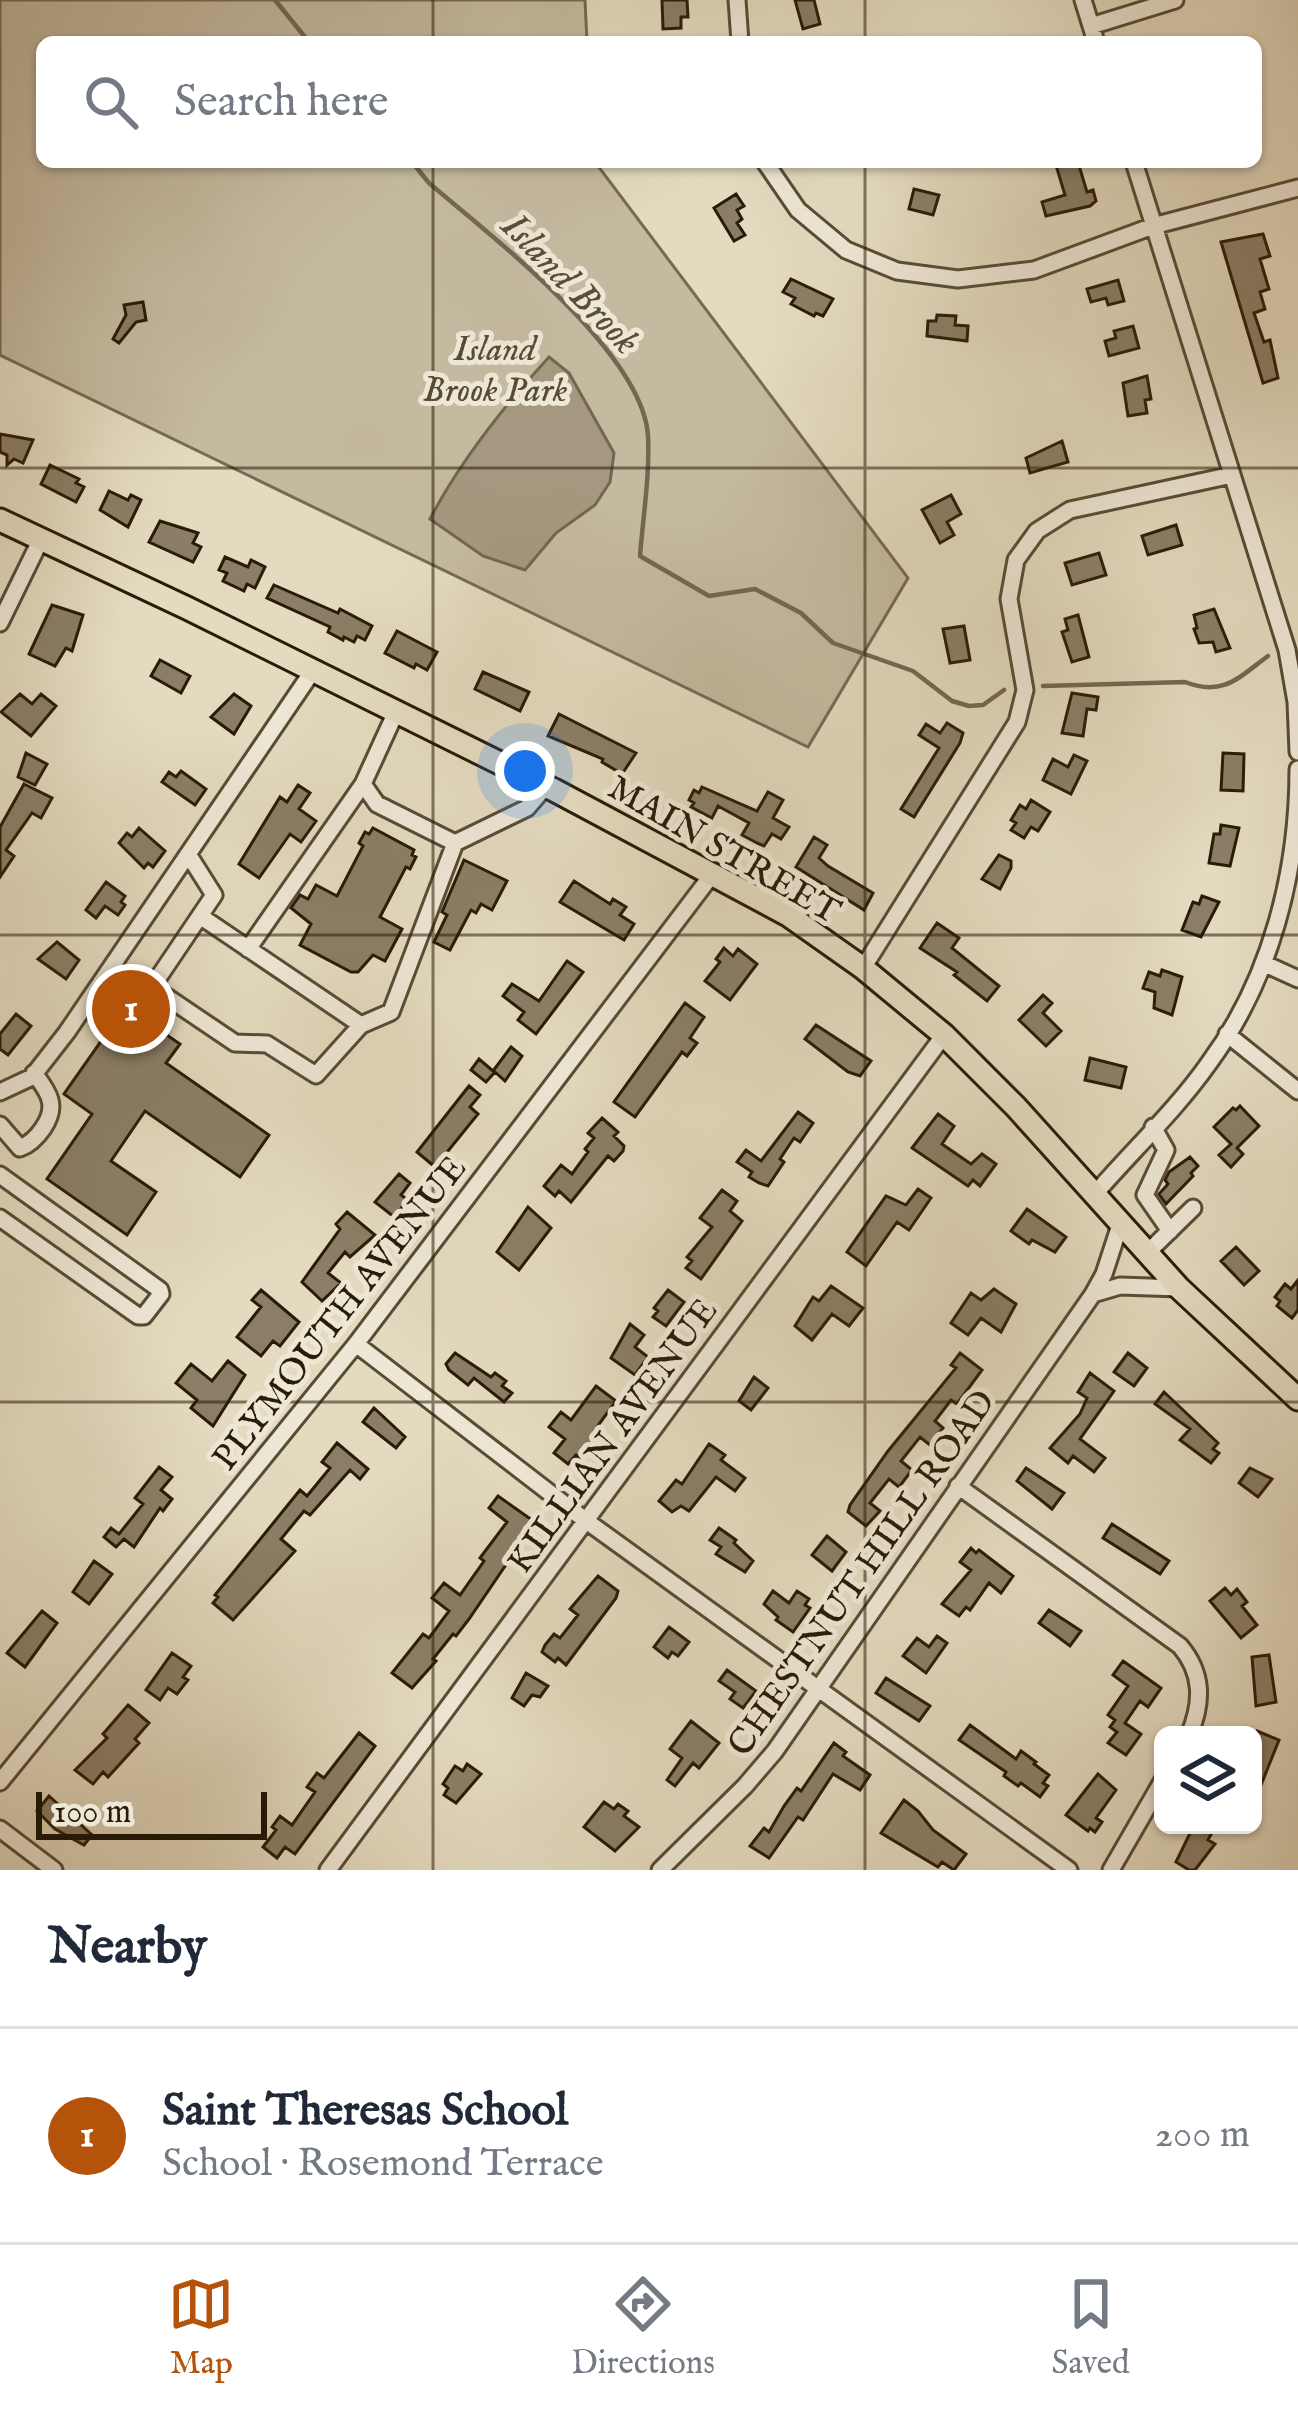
<!DOCTYPE html>
<html lang="en">
<head>
<meta charset="utf-8">
<style>
	body { margin:0; font-family:"IM FELL English",serif; background:#f6f6f7; color:#1f2937 }
	.controls { position:absolute; right:36px; bottom:36px; display:grid; overflow:hidden; border-radius:18px; box-shadow:0 3px 9px #0004 }
	.controls button { width:108px; height:108px; display:grid; place-items:center; padding:0; border:0; border-bottom:3px solid #e0e1e3; background:#fff; color:#1f2937; font:60px sans-serif }
	.scale { position:absolute; left:36px; bottom:30px; width:231px; box-sizing:border-box; padding-left:12px; border:6px solid #2a1b06; border-top:0; font-size:33px; line-height:42px; white-space:nowrap; color:#2a1b06; -webkit-text-stroke:9px #ede7d5; paint-order:stroke }
	.you { position:absolute; left:525px; top:771px; width:42px; height:42px; margin:-30px; border:9px solid #fff; border-radius:50%; background:#1a73e8; box-shadow:0 0 0 18px #1a73e833 }
	.badge { display:grid; place-items:center; width:78px; height:78px; border-radius:50%; background:#b45309; color:#fff; font-size:39px; font-weight:700 }
	.pin { position:absolute; translate:-50% -50%; border:6px solid #fff; box-shadow:0 3px 12px #0006 }
	.list { margin:0; padding:0; list-style:none }
	h2 { display:flex; justify-content:space-between; align-items:center; height:156px; margin:0; padding:0 48px; font-size:51px }
	h2 small { font-size:39px; font-weight:400; color:#747a83 }
	.list li { display:grid; grid-template-columns:78px 1fr auto; gap:36px; align-items:center; box-sizing:border-box; height:216px; padding:0 48px; border-top:3px solid #e0e1e3 }
	.list b { display:block; font-size:45px; white-space:nowrap }
	.list p { margin:0; font-size:39px; white-space:nowrap; color:#747a83 }
	.list em { font-size:39px; font-style:normal; color:#747a83 }
	.icon { flex:none; width:66px; height:66px; fill:none; stroke:currentColor; stroke-width:2; stroke-linecap:round; stroke-linejoin:round }
	.map { position:relative; flex:none; width:1298px; height:1870px; overflow:hidden }
	.search { position:absolute; background:#fff; box-shadow:0 3px 9px #0004; left:36px; right:36px; top:36px; height:132px; display:flex; align-items:center; gap:30px; box-sizing:border-box; padding:0 42px; border-radius:18px; color:#747a83; font-size:45px }
	.sheet { height:372px; background:#fff }
	nav { display:flex; justify-content:space-around; align-items:center; box-sizing:border-box; height:168px; border-top:3px solid #e0e1e3; background:#fff; font-size:33px; color:#747a83 }
	nav a { display:grid; justify-items:center; gap:6px }
	nav .on { color:#b45309 }
	.map>svg:first-child { display:block }
	.green { fill:#c4baa0; stroke:#776a53; stroke-width:3 }
	.water { fill:#a49980; stroke:#73674f; stroke-width:3 }
	.lines { fill:none; stroke-linecap:round; stroke-linejoin:round }
	.stream { stroke:#73674f; stroke-width:4.5 }
	.building { fill:#8a7e66; stroke:#2a1b06; stroke-width:3 }
	.minor-casing { stroke:#584b34; stroke-width:21 }
	.major-casing { stroke:#2a1b06; stroke-width:27 }
	.minor { stroke:#ede7d5; stroke-width:15 }
	.major { stroke:#e3dabf; stroke-width:21 }
	.grid { fill:none; stroke:#2a1b06; stroke-width:3; stroke-opacity:0.55 }
	.labels { text-anchor:middle; stroke-width:10; stroke-linejoin:round; paint-order:stroke }
	.park-label { font-size:36px; font-style:italic; fill:#584b34; stroke:#ede7d5 }
	.street-label { font-size:36px; fill:#2a1b06; stroke:#ede7d5 }
	.water-label { font-size:39px; font-style:italic; fill:#5b4d37; stroke:#ede7d5 }
</style>
</head>
<body>
<div class="map">
<svg width="1298" height="1870" viewBox="0 0 1298 1870">
	<rect width="100%" height="100%" fill="#e3dabf"/>
	<filter id="stains"><feTurbulence type="fractalNoise" baseFrequency=".00167" numOctaves="4"/><feColorMatrix values="0 0 0 0 .2 0 0 0 0 .09 0 0 0 0 .02 0 0 0 .5 -.17"/></filter>
	<radialGradient id="worn" r=".72"><stop offset=".6" stop-color="#630" stop-opacity="0"/><stop offset="1" stop-color="#630" stop-opacity=".3"/></radialGradient>
	<path class="green" d="M0 0H585L587 42H42V162H595L908 578 808 747 0 355Z"/>
	<path class="water" d="M549 357 569 373 614 453 610 482 595 505 556 533 525 570 483 556 430 519C461 460 504 406 549 357Z"/>
	<g class="lines">
		<path class="stream" d="M275 0 309 42
			M412 162 429 183C491 236 643 352 648 436 650 475 643 517 640 556L709 596 755 589 801 613 833 643 913 671 952 701 969 706 983 705 1004 690
			M1043 686 1185 682C1223 697 1238 678 1268 656"/>
	</g>
	<path class="building" d="M662 0H687L688 17H681V28L663 29Z
		M795 0H814L820 24 803 29Z
		M1055 162H1078L1087 192 1093 190 1096 201 1090 206 1046 216 1042 202 1065 195Z
		M914 189 939 195 933 215 909 209Z
		M736 194 744 206 737 210 742 219 737 223 745 235 734 241 714 208Z
		M1263 234 1270 256 1260 259 1269 289 1260 292 1265 309 1254 313 1264 342 1270 340 1278 378 1263 383 1221 242Z
		M791 279 833 299 823 316 816 313 814 316 791 304 795 298 783 292Z
		M1118 280 1124 301 1108 305 1106 298 1091 302 1087 289Z
		M143 302 146 320 136 322 119 343 113 339 126 315 124 305Z
		M937 315 956 316 955 325 968 326 967 341 927 336 928 321H936Z
		M1133 326 1139 348 1109 356 1105 341 1116 338 1114 331Z
		M1147 376 1151 399 1145 400 1147 413 1128 416 1123 383Z
		M0 434 33 440 23 463 14 459 7 465V455L0 452Z
		M1062 441 1068 462 1030 473 1026 458Z
		M50 465 79 479 76 483 84 487 76 502 41 484Z
		M109 491 128 500 131 495 141 500 128 527 100 510Z
		M951 495 961 514 947 522 954 535 940 543 922 510Z
		M160 521 198 533 193 543 201 547 193 562 149 542Z
		M1176 525 1182 545 1148 555 1142 536Z
		M1099 553 1106 575 1072 585 1065 563Z
		M225 557 248 567 251 560 265 567 255 588 247 584 244 591 223 581 227 573 219 570Z
		M274 585 338 613 340 609 372 626 365 640 357 636 354 642 344 637 343 640 328 632 330 627 267 598Z
		M52 605 83 615 72 651 66 648 55 666 29 654Z
		M1214 609 1230 648 1216 652 1213 642 1199 643 1194 629 1197 628 1194 615Z
		M1078 615 1089 657 1072 662 1062 632 1068 630 1065 619Z
		M964 626 970 660 950 663 943 629Z
		M397 631 437 652 427 670 416 664 414 668 385 653Z
		M160 660 190 676 181 693 151 676Z
		M483 672 529 692 520 711 475 689Z
		M1072 693 1098 697 1096 710 1087 709 1083 736 1062 733Z
		M20 694 32 704 41 694 56 706 31 736 1 712Z
		M234 694 251 706 234 734 211 717Z
		M559 714 636 753 622 774 602 762 603 759 548 736Z
		M947 723 963 733 960 743 914 817 901 809 939 748 919 735 926 724 940 733Z
		M26 753 47 764 35 785 18 777Z
		M1223 753 1244 754 1243 791 1221 790Z
		M1074 755 1087 761 1071 794 1043 780 1053 759 1068 767Z
		M181 771 206 789 195 805 162 782 169 772 176 777Z
		M24 784 52 798 41 818 32 813 6 850 14 856 0 877V827Z
		M298 785 310 793 299 809 316 821 301 842 290 834 259 878 239 864 280 797 287 802Z
		M702 787 757 811 768 792 783 800 773 818 789 827 781 839 772 834 764 846 757 843 742 835 749 823 718 806 712 818 691 807 694 803 689 800 694 790 699 793Z
		M1031 800 1050 812 1038 831 1031 827 1024 838 1011 830 1016 823 1011 820 1020 805 1026 809Z
		M1221 825 1239 828 1230 866 1209 863 1214 834H1220Z
		M139 828 165 851 153 867 148 863 144 868 119 843 127 833 132 837Z
		M373 828 414 850 412 855 416 857 410 869 406 867 380 917 402 929 385 961 373 955 358 972H351L300 945 311 924 291 908 300 895 308 899 316 885 337 896 363 846 359 843 365 832 369 834Z
		M814 837 827 845 819 858 828 866 873 893 864 910 796 867Z
		M999 855 1011 861V868L1000 889 982 879Z
		M464 860 507 881 492 910 481 904 476 913 471 910 450 950 434 942 447 915 442 912Z
		M574 881 610 904 613 899 626 907 620 915 634 924 624 940 560 902Z
		M106 882 125 896 121 902 125 905 118 915 105 906 96 918 86 910Z
		M1202 896 1219 902 1201 937 1182 930 1193 902 1199 904Z
		M937 923 959 938 952 948 999 986 987 1001 954 975 957 972 920 948Z
		M57 942 79 960 66 979 38 959Z
		M724 948 733 956 738 949 757 964 730 1000 705 981 720 962 716 959Z
		M567 961 583 972 536 1034 518 1020 524 1012 503 996 512 984 539 1001Z
		M1162 970 1182 977 1172 1015 1154 1008 1155 992 1143 988 1149 972 1160 976Z
		M1043 995 1052 1003 1043 1013 1061 1031 1046 1046 1019 1020Z
		M685 1003 704 1017 690 1038 697 1043 687 1056 682 1052 635 1117 614 1102Z
		M16 1014 31 1026 8 1055 0 1049V1034Z
		M148 1022 180 1044 166 1063 269 1135 240 1177 145 1111 111 1161 156 1192 127 1235 47 1179 92 1114 64 1094 111 1027 119 1033 125 1025 139 1035Z
		M816 1025 871 1061 860 1076 848 1072 805 1039Z
		M511 1047 522 1056 505 1081 495 1072 486 1082 471 1070 479 1059 493 1071Z
		M1090 1058 1126 1067 1121 1088 1085 1080Z
		M469 1086 480 1095 470 1107 478 1114 435 1167 417 1152Z
		M1240 1106 1259 1126 1237 1148 1243 1154 1231 1167 1219 1155 1231 1144 1214 1127 1233 1108 1236 1110Z
		M798 1112 813 1123 800 1142 794 1138 780 1159 784 1162 768 1186 759 1183 749 1177 752 1172 737 1162 746 1150 761 1161Z
		M938 1114 954 1126 942 1144 971 1164 982 1154 996 1164 980 1186 973 1180 968 1186 912 1148Z
		M602 1118 618 1132 614 1136 624 1146 623 1151 614 1161 608 1156 571 1202 559 1191 555 1196 544 1186 561 1165 572 1174 588 1152 585 1149 594 1138 588 1133Z
		M1190 1157 1198 1166 1191 1173 1193 1176 1166 1204 1159 1194 1168 1184 1165 1180 1169 1172Z
		M399 1174 410 1183 401 1195 408 1200 394 1217 375 1202Z
		M918 1189 931 1198 909 1230 897 1222 866 1266 847 1252 886 1196 906 1205Z
		M722 1190 737 1201 730 1211 742 1221 701 1279 686 1268 692 1261 687 1257 712 1227 700 1218Z
		M528 1207 551 1228 519 1270 497 1252Z
		M1027 1209 1066 1237 1055 1252 1032 1240 1029 1244 1011 1231Z
		M347 1212 375 1235 350 1257 345 1252 328 1273 341 1283 322 1301 302 1282 340 1229 336 1224Z
		M1236 1247 1259 1271 1244 1285 1221 1261Z
		M1298 1280V1310L1292 1318 1277 1306 1280 1301 1275 1297 1285 1284 1291 1289Z
		M831 1286 863 1308 849 1326 832 1314 812 1340 795 1326 813 1297 819 1301Z
		M994 1289 1016 1304 1001 1332 981 1318 968 1335 951 1323 971 1293 981 1300Z
		M261 1290 299 1322 280 1346 273 1341 261 1356 237 1337 261 1307 252 1300Z
		M668 1290 684 1302 666 1326 653 1317 658 1311 654 1308Z
		M630 1324 644 1335 635 1347 648 1357 635 1375 611 1358Z
		M455 1353 491 1377 495 1373 506 1381 502 1386 512 1393 504 1402 474 1378 468 1385 449 1370 446 1364Z
		M960 1353 982 1370 957 1404 951 1400 935 1421 943 1428 930 1445 920 1437 901 1461 912 1470 899 1487 889 1479 870 1503 880 1511 866 1526 848 1512 850 1505 888 1451 956 1368 951 1365Z
		M1128 1353 1147 1368 1134 1386 1114 1372Z
		M228 1361 245 1375 213 1426 191 1408 197 1400 176 1383 191 1364 212 1381Z
		M1090 1373 1114 1391 1080 1439 1105 1458 1094 1472 1073 1456 1068 1463 1050 1448 1080 1414 1087 1398 1078 1392Z
		M754 1377 768 1388 751 1410 739 1401Z
		M596 1386 616 1401 591 1435 595 1439 580 1458 576 1455 568 1464 554 1453 565 1439 549 1427 561 1412 571 1420Z
		M1164 1392 1218 1443 1213 1449 1219 1453 1211 1463 1180 1440 1190 1429 1155 1404Z
		M374 1408 405 1437 396 1448 363 1422Z
		M337 1443 368 1469 360 1479 350 1470 310 1515 304 1511 281 1539 295 1551 233 1620 213 1603 218 1597 215 1595 300 1490 307 1496 330 1468 322 1462Z
		M709 1444 725 1455 721 1460 745 1478 735 1491 716 1477 689 1511 681 1506 672 1512 659 1501 676 1480 682 1484Z
		M159 1467 172 1477 161 1490 172 1499 163 1511 160 1508 134 1547 124 1539 116 1547 104 1537 111 1528 119 1534 143 1504 135 1498Z
		M1026 1468 1064 1493 1052 1509 1017 1481Z
		M1250 1468 1272 1479 1258 1497 1239 1483Z
		M498 1496 532 1520 523 1532 527 1534 469 1619 456 1636 453 1634 433 1659 436 1661 412 1688 392 1673 423 1634 429 1638 449 1611 432 1598 444 1583 460 1595 484 1561 480 1558 507 1522 489 1508Z
		M1112 1524 1169 1561 1160 1574 1103 1538Z
		M719 1528 736 1540 734 1543 753 1561 745 1572 716 1554 721 1547 710 1540Z
		M827 1536 846 1552 832 1571 812 1555Z
		M971 1548 976 1553 979 1550 1013 1576 1001 1593 989 1583 970 1610 966 1607 959 1616 942 1604 971 1570 960 1562Z
		M94 1561 112 1574 89 1604 73 1592Z
		M598 1576 618 1591 616 1598 566 1665 558 1658 555 1662 542 1652 545 1645 554 1634 560 1638 578 1615 570 1609Z
		M1225 1588 1231 1595 1237 1589 1247 1602 1242 1606 1257 1625 1241 1638 1210 1601Z
		M773 1591 789 1603 797 1591 809 1599 805 1605 810 1608 793 1632 776 1620 778 1617 764 1604Z
		M1049 1610 1081 1631 1070 1646 1039 1623Z
		M42 1611 57 1623 25 1667 7 1653Z
		M669 1627 689 1642 678 1656 672 1652 668 1658 654 1647Z
		M937 1636 947 1643 926 1673 903 1656 917 1638 929 1647Z
		M172 1653 191 1666 183 1677 188 1680 177 1694 168 1688 160 1700 146 1690Z
		M1269 1655 1276 1702 1256 1706 1252 1657Z
		M1123 1661 1161 1688 1148 1707 1140 1701 1125 1723 1141 1734 1126 1755 1108 1743 1117 1732 1110 1727 1115 1720 1108 1715 1128 1686 1113 1675Z
		M727 1670 756 1691 743 1708 730 1699 735 1692 719 1681Z
		M526 1673 548 1686 540 1697 532 1695 524 1706 512 1698Z
		M886 1678 930 1706 919 1721 876 1693Z
		M128 1705 149 1723 135 1739 139 1743 108 1777 103 1772 93 1784 75 1770 107 1738 103 1734Z
		M691 1721 719 1743 699 1768 693 1763 675 1786 667 1780 682 1758 670 1749Z
		M970 1725 1016 1759 1021 1751 1036 1762 1034 1764 1049 1775 1043 1783 1048 1786 1040 1797 1021 1783 1018 1786 1004 1776 1006 1772 959 1740Z
		M1257 1731 1279 1740 1253 1805V1740Z
		M359 1733 375 1746 295 1854 285 1847 277 1858 263 1847 276 1830 272 1827 280 1816 292 1825 315 1792 307 1787 317 1773 324 1778Z
		M834 1743 846 1752 843 1756 870 1775 860 1790 833 1774 803 1820 798 1817 769 1858 750 1846 764 1828 769 1832 784 1806 797 1788 801 1791Z
		M467 1764 481 1774 456 1803 444 1795 448 1788 443 1784 455 1766 463 1771Z
		M1098 1774 1116 1790 1096 1818 1102 1822 1095 1832 1090 1828 1088 1831 1066 1815Z
		M49 1796 92 1835 84 1845 55 1829 37 1811Z
		M904 1800 918 1811 933 1830 966 1854 954 1870 942 1862 938 1867 881 1833Z
		M604 1802 614 1809 618 1804 628 1811 624 1816 639 1827 615 1851 584 1827Z
		M1194 1825H1216L1208 1840 1215 1844 1195 1870H1189L1176 1862Z"/>
	<g class="lines">
		<g class="minor-casing">
			<path id="minor" d="M737 0 740 42
				M1083 0 1096 42
				M1091 26 1175 0
				M765 162 798 210 846 250 897 271 958 279 1034 270 1153 226 1298 188
				M1134 162 1287 650 1296 702 1298 752
				M0 623 41 539
				M396 712 363 784 377 804 455 843
				M200 916 361 1025
				M248 949 363 784
				M1263 963 1298 979
				M863 968 1017 722 1025 690 1009 599 1016 560 1037 531 1070 510 1232 475
				M103 979 152 987 235 1043 267 1044 316 1075 361 1025 391 1012 455 843 527 808 546 786
				M152 987 214 895 188 854
				M1227 1034 1298 1091
				M0 1092 32 1077 67 1032 312 672
				M0 1125 20 1148C36 1142 55 1118 50 1100 48 1091 40 1081 34 1073
				M1153 1127 1166 1150 1145 1195 1170 1231
				M0 1175 160 1290 161 1294 144 1316H138L0 1218
				M1094 1195C1132 1151 1176 1110 1209 1063 1271 979 1298 872 1298 769
				M1146 1254 1193 1208
				M1093 1294 1120 1286 1179 1288
				M356 1344 585 1520 1069 1870
				M958 1486 1180 1646C1203 1673 1203 1702 1189 1735
				M0 1782 356 1344 714 872
				M0 1829 54 1870
				M328 1870 944 1035
				M660 1870 745 1786 775 1751 1093 1294 1104 1274 1120 1225
				M1111 1870 1163 1780"/>
		</g>
		<g class="major-casing">
			<path id="major" d="M0 520 187 608 554 790 788 915 863 968 944 1035 1016 1107 1179 1288 1298 1399"/>
		</g>
		<use href="#minor" class="minor"/>
		<use href="#major" class="major"/>
	</g>
	<path class="grid" d="M433 0V42M865 0V42M433 162V1870M865 162V1870M0 468H1298M0 935H1298M0 1402H1298"/>
	<g class="labels">
		<g class="park-label">
			<text x="495" y="360">Island<tspan x="495" dy="41">Brook Park</tspan></text>
		</g>
		<g class="street-label">
			<text transform="translate(725 848) rotate(30)" y="13">MAIN STREET</text>
			<text transform="translate(338 1312) rotate(-52)" y="13">PLYMOUTH AVENUE</text>
			<text transform="translate(611 1435) rotate(-54)" y="13">KILLIAN AVENUE</text>
			<text transform="translate(860 1572) rotate(-55)" y="13">CHESTNUT HILL ROAD</text>
		</g>
		<g class="water-label">
			<text transform="translate(572 282) rotate(46)" y="14">Island Brook</text>
		</g>
	</g>
	<rect width="100%" height="100%" filter="url(#stains)"/>
	<rect width="100%" height="100%" fill="url(#worn)"/>
</svg>
<div class="controls">
<button><svg class="icon" aria-label="layers" viewBox="0 0 24 24"><path d="M12 4l9 5-9 5-9-5zM3 14l9 5 9-5"/></svg></button>
</div>
<div class="scale">100 m</div>
<div class="you"></div>
<div class="pin badge" style="left:131px;top:1009px">1</div>
<div class="search"><svg class="icon" aria-label="search" viewBox="0 0 24 24"><circle cx="10" cy="10" r="6"/><path d="M15 15l6 6"/></svg>Search here</div>
</div>
<section class="sheet">
<h2>Nearby<small></small></h2>
<ul class="list">
<li><span class="badge">1</span><div><b>Saint Theresas School</b><p>School · Rosemond Terrace</p></div><em>200 m</em></li>
</ul>
</section>
<nav>
<a class="on"><svg class="icon" aria-label="map" viewBox="0 0 24 24"><path d="M3 6l6-2 6 2 6-2v14l-6 2-6-2-6 2zM9 4v14M15 6v14"/></svg>Map</a>
<a><svg class="icon" aria-label="directions" viewBox="0 0 24 24"><path d="M12 3l9 9-9 9-9-9zM9 14v-3h6M13 9l2 2-2 2"/></svg>Directions</a>
<a><svg class="icon" aria-label="saved" viewBox="0 0 24 24"><path d="M7 4h10v16l-5-4-5 4z"/></svg>Saved</a>
</nav>
</body>
</html>
